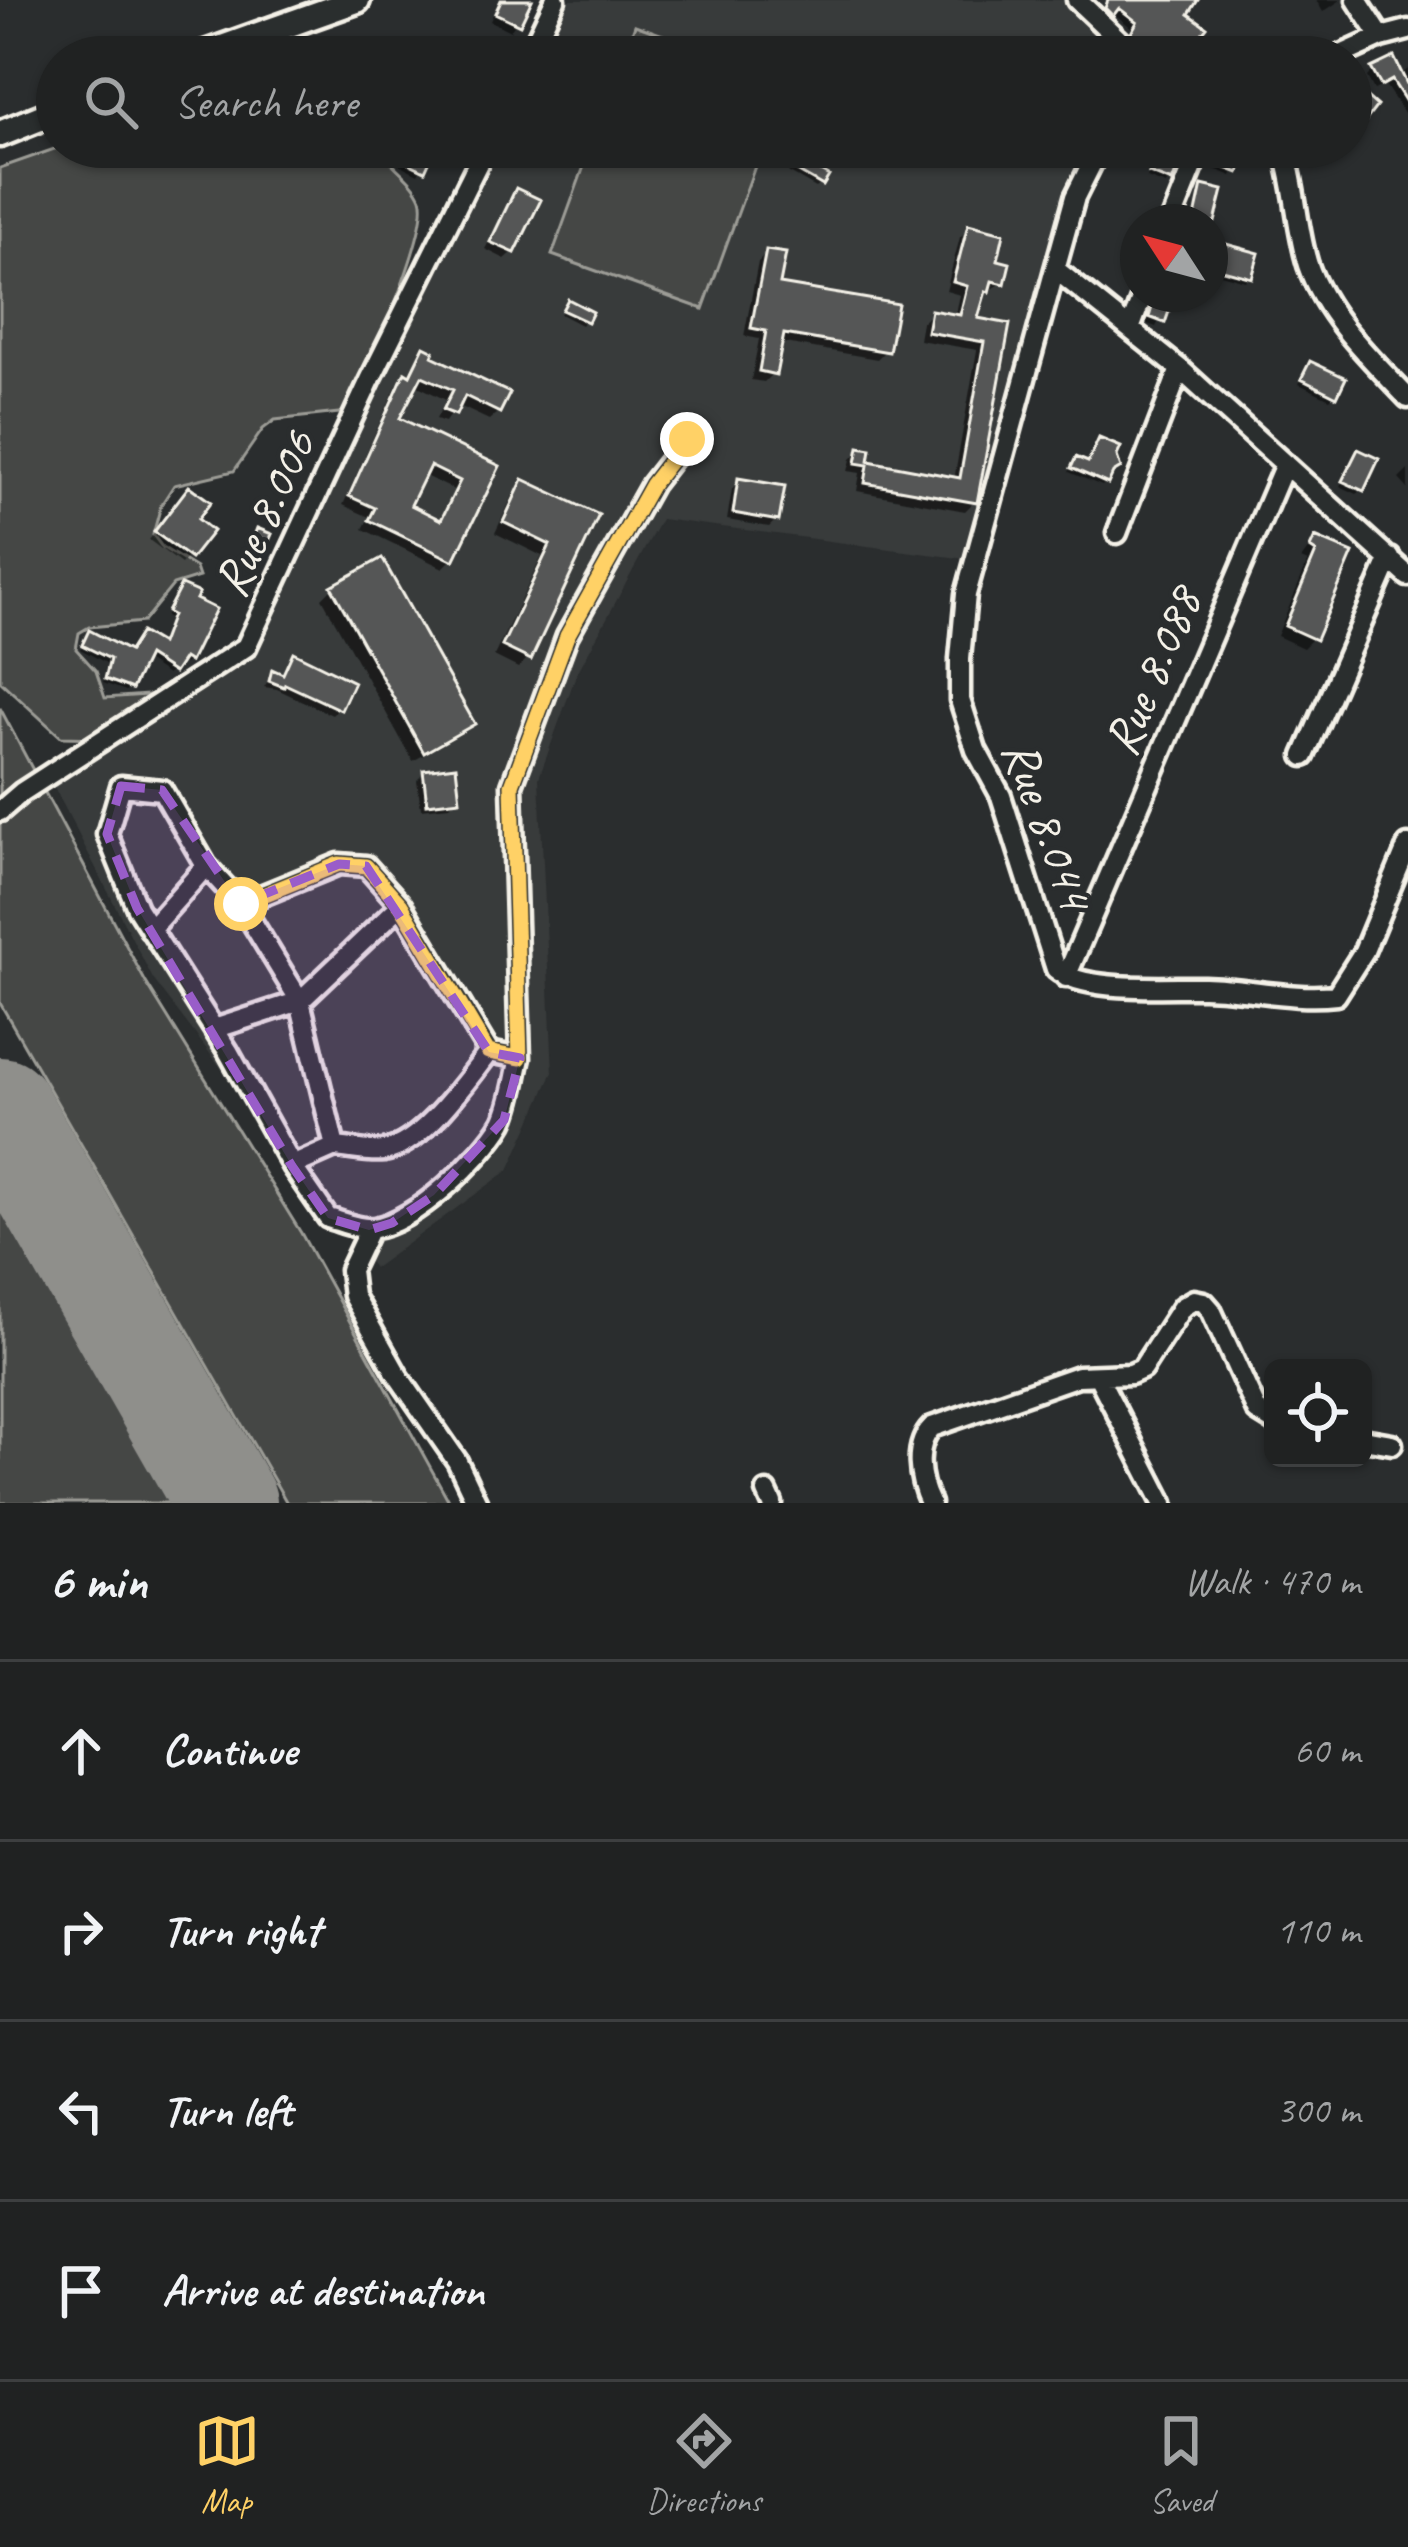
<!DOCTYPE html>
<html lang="en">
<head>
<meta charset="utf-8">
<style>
	body { margin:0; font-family:Caveat,sans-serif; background:#282a2a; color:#f1f3f6 }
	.controls { position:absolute; right:36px; bottom:36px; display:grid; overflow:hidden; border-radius:18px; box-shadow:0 3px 9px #0004 }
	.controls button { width:108px; height:108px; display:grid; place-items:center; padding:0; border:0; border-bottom:3px solid #3d3f40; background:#202222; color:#f1f3f6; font:60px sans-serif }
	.compass { position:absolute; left:1120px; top:204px; width:108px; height:108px; border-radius:50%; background:#202222; box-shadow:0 3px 9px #0004; rotate:306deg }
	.stop { position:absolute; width:36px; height:36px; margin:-27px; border:9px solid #ffd166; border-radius:50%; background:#fff }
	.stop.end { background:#ffd166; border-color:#fff; box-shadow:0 3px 12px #0008 }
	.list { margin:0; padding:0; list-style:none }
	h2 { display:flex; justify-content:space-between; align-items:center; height:156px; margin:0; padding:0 48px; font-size:51px }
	h2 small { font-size:39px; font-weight:400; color:#a2a4a5 }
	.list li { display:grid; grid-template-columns:78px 1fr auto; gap:36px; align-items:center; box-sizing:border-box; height:180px; padding:0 48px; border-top:3px solid #3d3f40 }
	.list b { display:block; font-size:45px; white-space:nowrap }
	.list em { font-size:39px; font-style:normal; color:#a2a4a5 }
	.icon { flex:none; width:66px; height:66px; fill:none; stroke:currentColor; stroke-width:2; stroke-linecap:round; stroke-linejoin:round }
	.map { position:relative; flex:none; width:1408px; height:1503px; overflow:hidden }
	.search { position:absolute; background:#202222; box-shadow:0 3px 9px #0004; left:36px; right:36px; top:36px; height:132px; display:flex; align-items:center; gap:30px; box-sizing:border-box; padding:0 42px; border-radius:66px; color:#a2a4a5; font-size:45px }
	.sheet { height:876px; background:#202222 }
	nav { display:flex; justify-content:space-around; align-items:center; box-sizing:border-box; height:168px; border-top:3px solid #3d3f40; background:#202222; font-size:33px; color:#a2a4a5 }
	nav a { display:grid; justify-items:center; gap:6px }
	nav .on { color:#ffd166 }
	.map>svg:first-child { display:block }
	.built { fill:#373a3a }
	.green { fill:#444645; stroke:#9c9c96; stroke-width:3 }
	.shadow { fill:#0007; fill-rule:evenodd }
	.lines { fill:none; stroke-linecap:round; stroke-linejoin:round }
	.runway { stroke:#8f8f8b; stroke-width:102 }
	.building { fill:#555756; stroke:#f4f1e8; stroke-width:3; fill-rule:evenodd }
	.minor-casing { stroke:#f4f1e8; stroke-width:27 }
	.major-casing { stroke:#f4f1e8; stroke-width:33 }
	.minor { stroke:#2a2d2e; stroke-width:18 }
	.major { stroke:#2a2d2e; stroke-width:24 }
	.route { stroke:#ffd166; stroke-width:15 }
	.marked { fill:#995dc9; fill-opacity:0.2; stroke:#995dc9; stroke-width:9; stroke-dasharray:24 15; stroke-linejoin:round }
	.labels { text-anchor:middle; stroke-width:9; stroke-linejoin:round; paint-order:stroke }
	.street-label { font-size:51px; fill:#f4f1e8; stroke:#2a2d2e }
</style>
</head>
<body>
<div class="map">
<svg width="1408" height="1503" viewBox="0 0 1408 1503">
	<rect width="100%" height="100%" fill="#2a2d2e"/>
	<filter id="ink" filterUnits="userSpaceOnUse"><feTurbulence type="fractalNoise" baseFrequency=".00833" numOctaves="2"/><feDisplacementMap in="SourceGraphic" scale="24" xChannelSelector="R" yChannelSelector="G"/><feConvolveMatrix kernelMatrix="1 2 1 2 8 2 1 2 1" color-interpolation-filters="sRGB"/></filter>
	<g filter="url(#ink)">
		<path class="built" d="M557 0H1065L1081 11 1119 57H531Z
			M489 147H1091L974 560 661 519 576 675 539 778 553 1072 509 1170 374 1268 153 979 52 783 250 649Z"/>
		<path class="green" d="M635 25 724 57H623Z
			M60 147H378C389 165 413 178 421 198 432 228 365 378 348 412L275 420 263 429 234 471 174 485 161 505 153 535 162 547 196 568 199 577 173 585 143 622 89 627 79 633 76 649 96 671 105 698 161 694 106 738 61 737 0 681V168Z
			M591 147H762L703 309 552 255Z
			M0 708 145 981 301 1233 450 1503H287L0 1003Z
			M0 1196 175 1503H0Z"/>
		<path class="shadow" d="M500 0H529L510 31 490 21Z
			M1113 0H1194L1185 15 1199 33 1233 57H1149L1127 40 1133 29 1112 12 1105 19 1101 15Z
			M1316 0H1341L1323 12Z
			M1408 69V117L1407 118 1385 85 1374 90 1367 77 1373 70 1400 76Z
			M407 147H433L418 174 398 164Z
			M804 147H810L813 170 821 184 816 188 788 172Z
			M1162 147H1184L1166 185 1147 178Z
			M1210 147H1227L1243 153 1232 176 1207 166Z
			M517 191 513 252 505 259 485 249Z
			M969 228 994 262 1002 283 981 296 974 321 1007 327 974 502 965 511 857 491 860 473 848 471 851 459 860 450 866 464 954 480 977 350 919 340 922 322 932 313 955 317 960 295 946 291 960 237Z
			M1227 247 1249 277 1245 281 1217 273Z
			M767 253 776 286 886 350 877 359 779 342 773 373 764 382 751 380 759 339 744 336 758 262Z
			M1151 294H1172L1156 327 1145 323Z
			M564 307 585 320 581 325 560 314Z
			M424 350 428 357 498 412 489 420 457 405 445 422 436 419 446 400 416 385 396 420 496 467 452 559 443 568 363 529 369 517 343 505 397 384 407 376ZM423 475 454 490 438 522 407 507Z
			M1306 369 1334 395 1330 399 1299 384Z
			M1358 452 1362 489 1357 494 1340 486Z
			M1076 460 1105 482 1102 486 1069 472Z
			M1408 470V489L1399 479Z
			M739 481 776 520 769 527 727 520 732 489Z
			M524 483 595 517 528 658 518 668 494 656 542 556 495 533 514 493Z
			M182 497 194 520 209 531 181 564 149 540Z
			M258 531V559L254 563 244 559Z
			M1315 540 1349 555 1313 638 1303 648 1277 636 1308 562 1301 559Z
			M181 588 188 660 184 664 178 661 167 675 143 659 126 691 103 683 108 664 80 649 86 638 128 654 159 647 170 619 165 617Z
			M332 588 471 724 461 734 413 761 322 598Z
			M294 656 338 709 332 715 277 689 264 687 273 673 281 676Z
			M424 773 457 798 450 806 421 809 417 780Z"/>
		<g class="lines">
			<path class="runway" d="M0 1108 226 1503"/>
		</g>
		<path class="building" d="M501 0H532L520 25 495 13Z
			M1108 0H1198L1189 14 1207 27 1203 32 1238 57H1162L1131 33 1137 22 1119 8 1113 16 1105 8Z
			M1394 57 1408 86V105L1392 80 1381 86 1371 68Z
			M1358 89 1377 106 1360 128 1351 120V94Z
			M406 147H436L425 171 400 159Z
			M802 147H816L827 153 817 169 829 176 823 186 790 167Z
			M1164 147H1186L1172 182 1149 173Z
			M1214 147 1247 151 1239 173 1210 162Z
			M1202 185 1223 190 1215 222H1194Z
			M516 188 541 200 515 253 490 242Z
			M968 224 1004 233 998 260 1010 263 1005 284 992 281 989 292 986 291 978 318 1010 324 977 503 865 483 868 465 856 463 859 447 871 449 869 461 960 478 984 342 927 332 931 310 960 315 967 286 953 282Z
			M1226 244 1259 253 1252 278 1219 269Z
			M766 250 786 253 780 284 898 304 889 352 784 334 776 375 759 371 766 331 751 328Z
			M1156 294H1175L1165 323 1149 317Z
			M568 299 593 312 588 322 562 310Z
			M424 346 434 351 432 356 510 393 500 413 465 396 456 415 443 410 453 390 422 376 400 418 500 466 454 561 369 520 375 508 349 496 405 372 410 375ZM430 466 460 481 441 520 411 505Z
			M1310 361 1346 378 1337 397 1301 379Z
			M1099 438 1121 447 1117 456 1121 468 1113 473 1108 484 1071 468 1076 457 1088 462Z
			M1358 449 1379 459 1364 491 1342 481Z
			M738 478 785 486 779 521 733 513Z
			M523 479 599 515 531 660 502 646 550 545 503 522Z
			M189 486 211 502 198 519 213 531 191 559 154 532Z
			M257 528 272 534 260 561 247 554Z
			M1315 537 1353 553 1316 640 1285 626 1316 552 1310 548Z
			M382 558 475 724 424 753 331 586Z
			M181 585 199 593 196 599 216 609 190 662 184 658 174 673 148 656 132 689 105 679 110 659 82 645 89 630 129 651 141 632 161 644 172 615 167 612Z
			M293 652 354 682 341 710 285 684 284 687 269 681 272 669 283 674Z
			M456 766 460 800 427 804 423 770Z"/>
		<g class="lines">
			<g class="minor-casing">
				<path id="minor" d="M1077 0 1137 57
					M1357 0 1381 37
					M528 57 555 0
					M1337 57 1381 37 1408 30
					M1100 147 1075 197 1055 269 1180 369 1408 576
					M1283 147C1296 185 1296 227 1308 265 1326 317 1372 360 1408 398
					M1171 222 1201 147
					M1055 269 966 594 960 659V700L976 750 1001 796 1056 969C1084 993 1167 986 1204 987 1249 988 1292 1000 1336 995L1364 951 1408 845
					M1130 329 1143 294
					M1117 533 1180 369
					M1304 756 1390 558
					M121 786 162 790 206 866 241 904 339 864 366 866 401 905 489 1052 520 1058C515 1078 512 1104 503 1122 483 1157 415 1222 374 1228 360 1230 342 1222 328 1218L292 1166 228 1051 137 908 107 834Z
					M0 811 22 792 246 647 370 380 486 147
					M241 904 300 1001 335 1147C350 1148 369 1153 384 1151 423 1144 465 1082 489 1052
					M150 929 206 866
					M1066 977 1285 464
					M214 1029 300 1001 401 905
					M520 1058 512 785 567 636 652 484 687 439
					M292 1166 335 1147
					M369 1230 350 1270 353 1296 398 1376 457 1461 477 1503
					M1098 1376 1163 1503
					M1363 1439 1392 1444
					M767 1492 772 1503
					M930 1503C919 1480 913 1446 932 1427L1078 1376 1131 1374 1142 1369 1182 1307 1194 1300 1204 1302 1211 1310 1257 1411 1273 1421"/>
			</g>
			<g class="major-casing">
				<path id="major" d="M197 57 357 0
					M0 134 57 111"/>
			</g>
			<use href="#minor" class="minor"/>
			<use href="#major" class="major"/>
		</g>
	</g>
	<g class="lines" filter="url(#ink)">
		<path class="route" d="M241 904 339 864 366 866 401 905 488 1052 520 1058 512 785 567 636 652 484 687 439"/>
	</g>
	<path class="marked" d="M121 786 162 790 240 904 339 864 366 866 489 1052 520 1058 504 1120 434 1195 392 1223 369 1230 328 1218 292 1166 137 908 107 834Z"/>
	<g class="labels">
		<g class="street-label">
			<text transform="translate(263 513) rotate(-65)" y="18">Rue 8.006</text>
			<text transform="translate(1151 671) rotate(-67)" y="18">Rue 8.088</text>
			<text transform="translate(1049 824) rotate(70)" y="18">Rue 8.044</text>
		</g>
	</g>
</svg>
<div class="controls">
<button><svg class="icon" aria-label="locate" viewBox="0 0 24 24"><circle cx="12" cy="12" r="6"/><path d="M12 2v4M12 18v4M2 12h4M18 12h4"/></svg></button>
</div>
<svg class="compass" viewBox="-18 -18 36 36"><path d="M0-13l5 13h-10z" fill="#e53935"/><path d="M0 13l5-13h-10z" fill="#a2a4a5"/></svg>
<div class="stop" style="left:241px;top:904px"></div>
<div class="stop end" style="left:687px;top:439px"></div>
<div class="search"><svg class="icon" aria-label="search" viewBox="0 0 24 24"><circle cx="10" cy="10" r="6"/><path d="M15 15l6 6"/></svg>Search here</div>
</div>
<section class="sheet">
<h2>6 min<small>Walk · 470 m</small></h2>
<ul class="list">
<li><svg class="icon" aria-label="ahead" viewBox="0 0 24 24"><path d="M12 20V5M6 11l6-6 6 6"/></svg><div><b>Continue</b></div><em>60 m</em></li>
<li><svg class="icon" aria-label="right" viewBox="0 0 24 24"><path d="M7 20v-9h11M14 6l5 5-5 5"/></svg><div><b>Turn right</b></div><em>110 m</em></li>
<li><svg class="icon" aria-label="left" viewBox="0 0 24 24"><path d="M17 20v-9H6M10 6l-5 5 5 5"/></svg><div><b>Turn left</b></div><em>300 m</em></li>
<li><svg class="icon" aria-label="arrive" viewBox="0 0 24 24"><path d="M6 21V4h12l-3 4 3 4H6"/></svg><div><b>Arrive at destination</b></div></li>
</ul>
</section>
<nav>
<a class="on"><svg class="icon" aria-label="map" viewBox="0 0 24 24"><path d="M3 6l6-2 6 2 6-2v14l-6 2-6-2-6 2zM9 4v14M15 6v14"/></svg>Map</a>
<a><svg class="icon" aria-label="directions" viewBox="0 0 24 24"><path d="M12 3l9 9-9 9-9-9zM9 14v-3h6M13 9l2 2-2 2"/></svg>Directions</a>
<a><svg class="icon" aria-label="saved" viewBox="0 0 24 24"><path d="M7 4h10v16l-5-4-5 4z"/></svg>Saved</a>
</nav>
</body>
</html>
